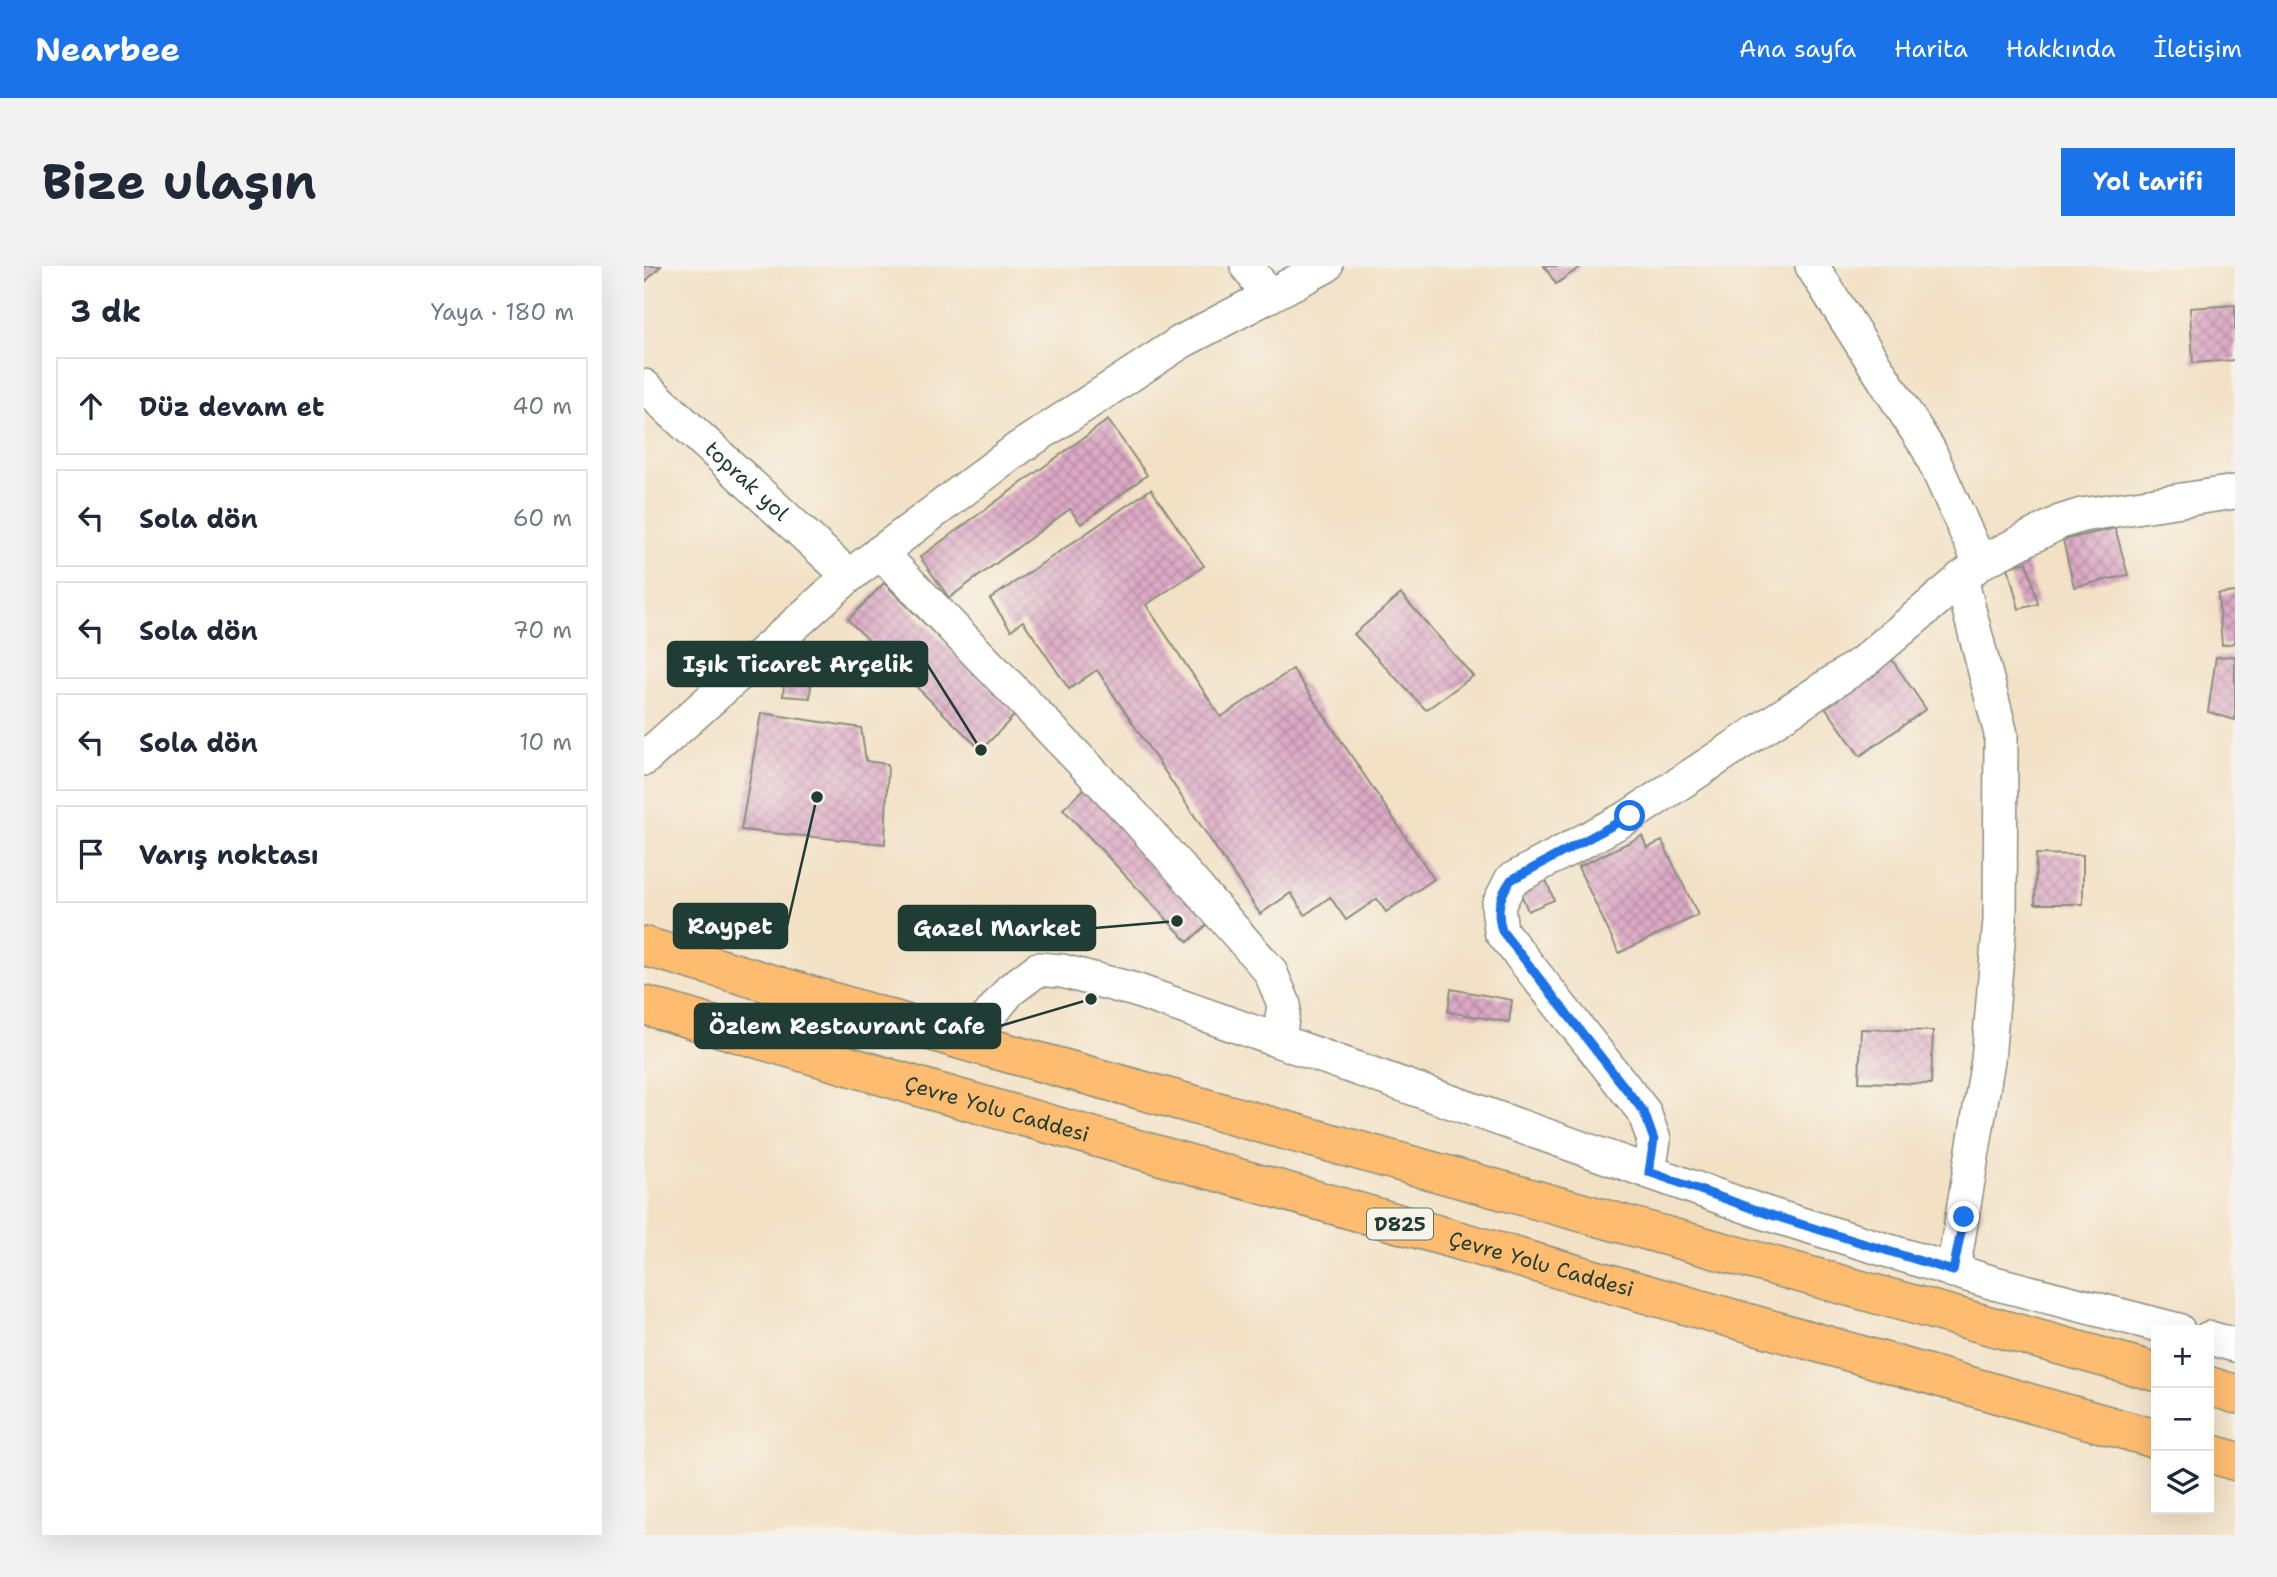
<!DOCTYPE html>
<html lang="tr">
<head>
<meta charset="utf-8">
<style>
	body { margin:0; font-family:"Shantell Sans",sans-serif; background:#f2f2f3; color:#1f2937 }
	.controls { position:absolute; right:21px; bottom:21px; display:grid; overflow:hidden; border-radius:0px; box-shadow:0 7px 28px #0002 }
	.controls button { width:63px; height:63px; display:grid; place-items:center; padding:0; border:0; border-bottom:2px solid #e0e1e3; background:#fff; color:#1f2937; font:35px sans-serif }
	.stop { position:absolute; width:21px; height:21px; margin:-16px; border:5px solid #1a73e8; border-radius:50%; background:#fff }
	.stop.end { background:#1a73e8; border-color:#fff; box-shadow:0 2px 7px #0008 }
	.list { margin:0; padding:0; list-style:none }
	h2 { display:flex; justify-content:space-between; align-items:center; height:91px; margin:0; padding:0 28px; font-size:30px }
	h2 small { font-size:23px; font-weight:400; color:#747a83 }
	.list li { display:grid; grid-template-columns:46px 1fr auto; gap:21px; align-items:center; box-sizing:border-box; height:98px; margin:0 14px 14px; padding:0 14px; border:2px solid #e0e1e3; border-radius:0px }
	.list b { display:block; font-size:26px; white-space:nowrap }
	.list em { font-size:23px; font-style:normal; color:#747a83 }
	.icon { flex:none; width:38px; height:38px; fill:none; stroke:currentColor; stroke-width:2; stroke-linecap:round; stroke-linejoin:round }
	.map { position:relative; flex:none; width:1591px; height:1269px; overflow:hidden; border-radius:0px }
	header { display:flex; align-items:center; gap:42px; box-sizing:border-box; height:98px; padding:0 35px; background:#1a73e8; color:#fff }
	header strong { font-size:33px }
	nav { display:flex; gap:38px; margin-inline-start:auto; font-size:24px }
	.intro { display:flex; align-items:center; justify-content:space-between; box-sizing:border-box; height:168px; padding:0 42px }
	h1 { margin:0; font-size:49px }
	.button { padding:18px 32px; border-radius:0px; background:#1a73e8; color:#fff; font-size:24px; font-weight:700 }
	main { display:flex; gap:42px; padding:0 42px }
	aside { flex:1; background:#fff; border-radius:0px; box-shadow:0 7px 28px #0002 }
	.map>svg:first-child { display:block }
	.building { fill:url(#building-cross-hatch) }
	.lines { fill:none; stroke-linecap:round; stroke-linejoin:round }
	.minor-casing { stroke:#898f7d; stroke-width:36 }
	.highway-casing { stroke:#898f7d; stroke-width:41 }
	.minor { stroke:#fff; stroke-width:33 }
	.highway { stroke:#fdbc6f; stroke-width:38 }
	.route { stroke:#1a73e8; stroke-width:9 }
	.labels { text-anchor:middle; stroke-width:5; stroke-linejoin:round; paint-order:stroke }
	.shield { fill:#f7f3e8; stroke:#60746a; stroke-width:2 }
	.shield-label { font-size:19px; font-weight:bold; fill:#1f3d34 }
	.street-label { font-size:21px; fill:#1f3d34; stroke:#f7f3e8 }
	.leader { fill:none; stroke:#1f3d34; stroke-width:2.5 }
	.callout-dot { fill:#1f3d34; stroke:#f7f3e8; stroke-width:2.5 }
	.callout { fill:#1f3d34; stroke:#1f3d34; stroke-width:2.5 }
	.callout-label { font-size:23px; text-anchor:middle; font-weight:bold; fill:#fff }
</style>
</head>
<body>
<header>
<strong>Nearbee</strong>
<nav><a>Ana sayfa</a><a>Harita</a><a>Hakkında</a><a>İletişim</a></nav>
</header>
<div class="intro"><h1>Bize ulaşın</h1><a class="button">Yol tarifi</a></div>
<main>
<aside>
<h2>3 dk<small>Yaya · 180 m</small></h2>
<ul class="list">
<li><svg class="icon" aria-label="ahead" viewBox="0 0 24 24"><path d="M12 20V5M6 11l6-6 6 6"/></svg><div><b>Düz devam et</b></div><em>40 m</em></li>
<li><svg class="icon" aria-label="left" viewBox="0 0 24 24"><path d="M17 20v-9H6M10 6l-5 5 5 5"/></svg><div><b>Sola dön</b></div><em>60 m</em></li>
<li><svg class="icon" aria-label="left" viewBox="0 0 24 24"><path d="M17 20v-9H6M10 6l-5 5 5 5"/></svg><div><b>Sola dön</b></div><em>70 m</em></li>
<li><svg class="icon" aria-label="left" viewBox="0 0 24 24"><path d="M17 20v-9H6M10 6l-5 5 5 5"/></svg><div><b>Sola dön</b></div><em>10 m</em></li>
<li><svg class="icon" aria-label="arrive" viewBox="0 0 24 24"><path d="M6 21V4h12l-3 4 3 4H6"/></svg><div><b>Varış noktası</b></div></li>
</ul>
</aside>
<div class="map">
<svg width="1591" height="1269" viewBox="0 0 1591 1269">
	<defs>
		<pattern id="building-cross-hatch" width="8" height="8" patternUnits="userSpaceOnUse" patternTransform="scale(1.75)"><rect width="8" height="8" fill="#dda9c6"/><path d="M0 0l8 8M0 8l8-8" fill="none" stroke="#b38ba2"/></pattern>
	</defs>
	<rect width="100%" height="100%" fill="#f7f3e8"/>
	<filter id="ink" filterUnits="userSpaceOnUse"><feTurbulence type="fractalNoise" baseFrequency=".0143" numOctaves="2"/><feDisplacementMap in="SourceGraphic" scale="14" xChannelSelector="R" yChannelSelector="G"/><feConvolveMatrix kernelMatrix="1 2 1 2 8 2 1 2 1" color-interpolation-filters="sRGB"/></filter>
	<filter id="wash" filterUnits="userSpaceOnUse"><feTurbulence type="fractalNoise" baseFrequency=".00686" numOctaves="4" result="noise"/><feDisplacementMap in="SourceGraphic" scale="28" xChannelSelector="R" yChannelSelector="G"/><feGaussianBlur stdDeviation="1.57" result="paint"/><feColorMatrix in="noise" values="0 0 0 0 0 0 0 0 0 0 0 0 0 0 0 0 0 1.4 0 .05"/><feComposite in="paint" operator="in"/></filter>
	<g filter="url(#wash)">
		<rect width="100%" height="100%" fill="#f3e1c6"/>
		<g id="blocks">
			<path class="building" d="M0 0H17L0 17Z
				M900 0H938L912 18Z
				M1591 39V94L1549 97 1546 42Z
				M464 154 503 209 437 258 426 243 305 332 276 291Z
				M507 223 560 300 502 339 577 451 649 403 790 613 742 646 733 633 702 654 686 631 661 649 647 627 616 648 453 404 425 423 379 355 367 364 346 333Z
				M1471 262 1484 309 1430 321 1419 274Z
				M1383 296 1394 338 1375 343 1364 301Z
				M240 317 372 448 337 484 204 354Z
				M1591 326V377L1578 379 1574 328Z
				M757 328 829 410 782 444 710 368Z
				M1591 390V454L1564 446 1572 391Z
				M1246 391 1282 443 1216 490 1179 438Z
				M140 415 167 417 166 432 139 430Z
				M117 447 217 462 222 495 244 498 241 578 97 564Z
				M441 522 566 656 544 676 419 543Z
				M998 570 1003 582 1018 575 1054 649 975 687 934 601Z
				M1392 588 1439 589V638H1391Z
				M900 609 910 634 884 645 874 620Z
				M807 723 868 734 865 756 804 746Z
				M1217 763 1289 765 1287 818 1215 816Z"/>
		</g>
	</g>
	<g filter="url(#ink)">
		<use href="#blocks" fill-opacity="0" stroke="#898f7d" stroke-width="2"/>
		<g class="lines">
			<g class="minor-casing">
				<g id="minor">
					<path d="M603 0 625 30"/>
					<path d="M1168 0 1285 184 1336 297"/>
					<path id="s1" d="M0 120 205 310"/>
					<path d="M236 286 491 551 626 705 640 738 635 775"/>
					<path d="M0 493 205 310 375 182 537 76 682 0"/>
					<path d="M324 776 366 724 394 703 418 705 491 724 1124 948 1350 1017 1534 1064"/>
					<path d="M1005 906 1010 874 1000 846 857 665 854 640 867 614 986 550 1218 397 1336 297 1416 256 1438 249 1591 226"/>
					<path d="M1309 1005 1344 794 1356 654 1357 468 1317 312"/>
					<path d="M1565 1072 1591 1079"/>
				</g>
			</g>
			<g class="highway-casing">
				<g id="highway">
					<path d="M0 680 324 776 1512 1106"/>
					<path id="s2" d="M0 739 289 825 1512 1173"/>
					<path d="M1565 1120 1591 1128"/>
					<path d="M1565 1187 1591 1195"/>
				</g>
			</g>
			<use href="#minor" class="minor"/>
			<use href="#highway" class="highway"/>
		</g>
	</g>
	<g class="lines" filter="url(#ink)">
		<path class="route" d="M986 550 867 614C855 631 852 645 858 665L1000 846 1010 874 1005 906 1124 948 1309 1005 1320 951"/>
	</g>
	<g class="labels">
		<rect class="shield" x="723" y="942.5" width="66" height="31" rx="5"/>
		<g class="shield-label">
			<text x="756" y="965">D825</text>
		</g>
		<g class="street-label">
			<text dy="7" stroke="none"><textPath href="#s1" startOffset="140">toprak yol</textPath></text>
			<text dy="7" stroke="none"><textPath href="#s2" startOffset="368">Çevre Yolu Caddesi</textPath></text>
			<text dy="7" stroke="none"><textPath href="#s2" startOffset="934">Çevre Yolu Caddesi</textPath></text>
		</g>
	</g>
	<path class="leader" d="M337 484L283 398M173 531L143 660M533 655L451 662M447 733L356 760"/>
	<g class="callout-dot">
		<circle cx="337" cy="484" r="7"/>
		<circle cx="173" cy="531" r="7"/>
		<circle cx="533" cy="655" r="7"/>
		<circle cx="447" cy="733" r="7"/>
	</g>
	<g class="callout">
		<rect x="24" y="376" width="259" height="44" rx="7"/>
		<rect x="30" y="638" width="113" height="44" rx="7"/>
		<rect x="255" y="640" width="196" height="44" rx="7"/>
		<rect x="51" y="738" width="305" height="44" rx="7"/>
	</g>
	<g class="callout-label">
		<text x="154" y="406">Işık Ticaret Arçelik</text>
		<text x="86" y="668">Raypet</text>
		<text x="353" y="670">Gazel Market</text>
		<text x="203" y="768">Özlem Restaurant Cafe</text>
	</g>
</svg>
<div class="controls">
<button>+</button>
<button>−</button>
<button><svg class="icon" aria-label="layers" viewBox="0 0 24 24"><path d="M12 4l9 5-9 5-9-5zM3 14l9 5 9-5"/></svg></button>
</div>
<div class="stop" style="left:986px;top:550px"></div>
<div class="stop end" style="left:1320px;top:951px"></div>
</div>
</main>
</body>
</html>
